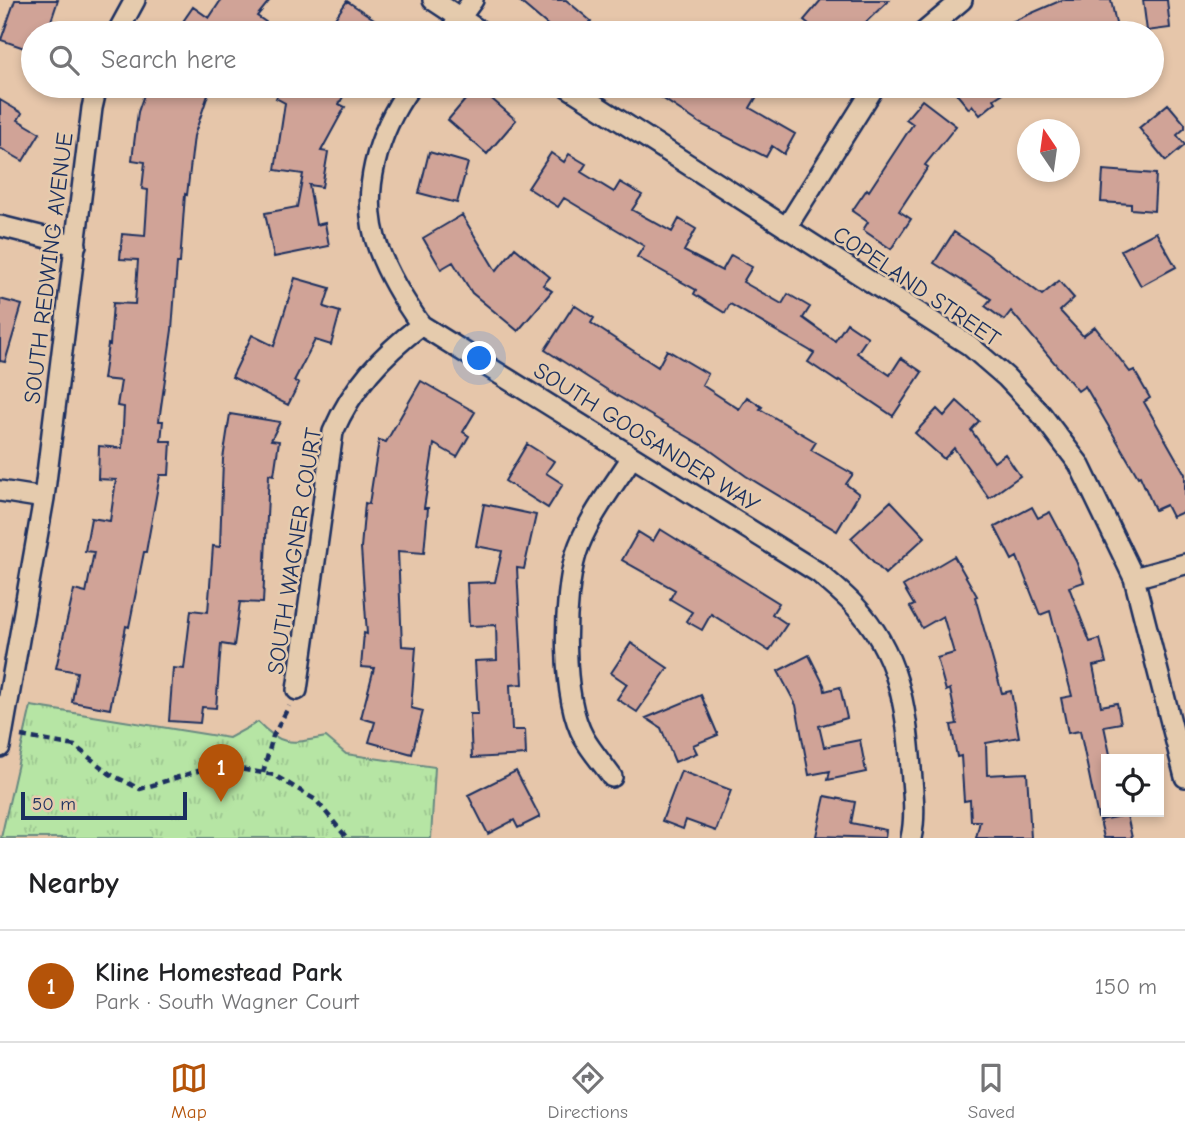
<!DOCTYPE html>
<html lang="en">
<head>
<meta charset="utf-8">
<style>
	body { margin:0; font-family:"Comic Neue",sans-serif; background:#f6f6f6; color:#202124 }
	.controls { position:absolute; right:21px; bottom:21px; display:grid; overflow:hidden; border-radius:0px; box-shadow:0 4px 10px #0003 }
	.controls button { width:63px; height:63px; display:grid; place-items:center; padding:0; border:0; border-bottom:2px solid #e0e0e0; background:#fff; color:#202124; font:35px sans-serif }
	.compass { position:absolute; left:1017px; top:119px; width:63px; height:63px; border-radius:50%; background:#fff; box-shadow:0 4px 10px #0003; rotate:347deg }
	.scale { position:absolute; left:21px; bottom:18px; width:166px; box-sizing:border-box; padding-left:7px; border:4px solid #1b2f5e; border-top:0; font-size:19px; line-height:24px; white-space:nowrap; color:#1b2f5e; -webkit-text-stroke:5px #e5cbad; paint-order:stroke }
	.you { position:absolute; left:480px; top:359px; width:24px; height:24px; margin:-18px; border:5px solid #fff; border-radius:50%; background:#1a73e8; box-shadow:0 0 0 10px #1a73e833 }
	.badge { display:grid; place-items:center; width:46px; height:46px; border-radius:50%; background:#b45309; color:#fff; font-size:23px; font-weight:700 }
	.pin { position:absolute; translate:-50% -58px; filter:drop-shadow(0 2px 4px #0008) }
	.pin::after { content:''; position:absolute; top:37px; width:24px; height:21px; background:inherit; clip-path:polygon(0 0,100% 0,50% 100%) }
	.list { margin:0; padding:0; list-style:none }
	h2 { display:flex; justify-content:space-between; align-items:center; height:91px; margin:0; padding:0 28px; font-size:30px }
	h2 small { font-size:23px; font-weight:400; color:#757577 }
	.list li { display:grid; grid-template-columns:46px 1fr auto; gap:21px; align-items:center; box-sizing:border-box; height:112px; padding:0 28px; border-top:2px solid #e0e0e0 }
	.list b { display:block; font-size:26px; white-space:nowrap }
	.list p { margin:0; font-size:23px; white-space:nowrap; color:#757577 }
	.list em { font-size:23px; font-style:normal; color:#757577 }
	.icon { flex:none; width:38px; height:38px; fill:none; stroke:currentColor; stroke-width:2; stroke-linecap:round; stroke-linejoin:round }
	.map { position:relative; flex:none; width:1185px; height:838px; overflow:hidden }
	.search { position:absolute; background:#fff; box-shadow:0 4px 10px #0003; left:21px; right:21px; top:21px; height:77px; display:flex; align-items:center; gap:18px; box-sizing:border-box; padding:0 24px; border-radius:38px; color:#757577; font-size:26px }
	.sheet { height:203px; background:#fff }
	nav { display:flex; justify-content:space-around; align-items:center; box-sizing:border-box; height:98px; border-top:2px solid #e0e0e0; background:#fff; font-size:19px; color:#757577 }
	nav a { display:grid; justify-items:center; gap:4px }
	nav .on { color:#b45309 }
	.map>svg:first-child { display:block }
	.park { fill:url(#park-tufts); stroke:#688a81; stroke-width:2 }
	.building { fill:#d0a397; stroke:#1b2f5e; stroke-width:2 }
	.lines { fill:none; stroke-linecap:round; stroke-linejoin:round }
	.street-casing { stroke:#1b2f5e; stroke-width:24 }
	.path { stroke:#1b2f5e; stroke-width:4.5; stroke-dasharray:7 5; stroke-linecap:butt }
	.street { stroke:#e5cbad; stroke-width:19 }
	.labels { text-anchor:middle; stroke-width:5; stroke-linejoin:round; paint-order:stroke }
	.street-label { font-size:23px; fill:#1b2f5e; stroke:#e5cbad }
</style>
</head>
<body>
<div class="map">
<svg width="1185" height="838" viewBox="0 0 1185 838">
	<defs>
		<pattern id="park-tufts" width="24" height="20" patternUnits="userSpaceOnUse" patternTransform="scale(1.75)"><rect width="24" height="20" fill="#b6e5a4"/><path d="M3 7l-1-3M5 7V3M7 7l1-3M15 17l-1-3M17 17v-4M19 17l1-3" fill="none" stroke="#9cc590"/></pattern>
	</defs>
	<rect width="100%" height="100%" fill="#e6c6aa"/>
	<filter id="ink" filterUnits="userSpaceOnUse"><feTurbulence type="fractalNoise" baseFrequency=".0143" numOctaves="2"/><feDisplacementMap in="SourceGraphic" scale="14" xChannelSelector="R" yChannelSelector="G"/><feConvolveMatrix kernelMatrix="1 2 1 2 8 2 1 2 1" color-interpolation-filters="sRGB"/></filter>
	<g filter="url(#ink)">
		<path class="park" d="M31 706 229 738 258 722C283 748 292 743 326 737L346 754 435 767 431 838H1Z"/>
		<path class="building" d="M15 0H58L47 33H33V51L1 40Z
			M221 0H270L257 16 282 33H175L193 7 209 18Z
			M518 0H566L591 21 580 33H557Z
			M821 0H889L866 22 868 24 860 33H820L804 20Z
			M1062 0H1111L1118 33H986Z
			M1143 0H1167L1170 28 1147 31Z
			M347 1 377 21 369 33H325Z
			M147 86H211L194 136 187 195 185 194 180 263H177L172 330 159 421H163L161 441H171L169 475H160L146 552H144L129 627 126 626 110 709 72 702 77 672 56 668 74 590 86 593 94 552 85 551 91 518 110 521 116 480 98 479 99 446 122 448 124 407 117 406 121 381 103 379 108 344 110 345 113 303 135 304 138 260 120 259 122 234 145 236 148 190 142 189 145 162 132 160 138 112Z
			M283 86H349L339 104 345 107 321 151 328 152 322 187 309 185 316 225 325 223 329 246 274 257 265 213 297 207 303 174 275 170 285 103 276 98Z
			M477 86 516 120 487 154 448 120Z
			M644 86H741L757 96 750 108 795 134 784 154 772 146 766 157 701 124Z
			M950 86H1014L994 99 996 102 980 115 972 105 969 109Z
			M0 100 22 113 18 120 40 133 23 161 0 148Z
			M922 100 956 126 925 165 928 167 899 211 911 219 891 249 863 230 868 222 852 211 867 189 869 191 913 124 906 119Z
			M1168 104 1185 124V128L1177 135 1185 145 1166 161 1139 128Z
			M429 152 468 163 457 203 419 193Z
			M551 153 564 162 569 154 586 164 581 172 614 192 620 182 642 195 632 210 672 232 679 219 696 229 684 251 722 271 731 255 752 267 743 282 782 304 788 294 810 307 803 318 835 341 847 323 868 337 857 353 890 375 901 358 922 372 893 416 839 380 838 382 808 362 814 353 730 304 725 313 694 294 696 290 637 257 644 246 564 198 558 207 528 188Z
			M1103 170 1156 174 1154 211 1131 209V204L1101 202Z
			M462 215 496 271 515 248 550 277 543 285 552 291 518 331 472 293 453 262 441 269 423 238Z
			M954 232 986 253 1042 295 1059 281 1074 298 1060 311 1083 336 1095 327 1130 372 1134 370 1150 398 1144 402 1185 474V511L1172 517 1166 505 1155 510 1140 476 1138 477 1085 386 1078 391 1011 311 1004 320 985 306 991 299 934 263Z
			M1156 232 1176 267 1141 286 1121 250Z
			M295 278 330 288 324 307 340 312 331 345 315 340 294 381 299 383 288 405 232 377 252 335 274 346Z
			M0 299 22 305 5 362 0 361Z
			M574 305 594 318 591 323 658 367 667 350 708 374 702 385 739 409 747 397 762 407 760 409 816 442 811 450 853 474 846 484 859 494 837 531 746 476 707 448 609 391 545 350Z
			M421 381 475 412 463 432 469 436 457 457 434 444 424 508H428L424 553 398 551 402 646 416 647 411 708 423 711 412 754 369 742 375 722 361 718 374 668 361 667 364 633 367 634 361 548 365 503 369 504 379 440 386 442Z
			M957 401 979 421 971 430 994 462 1005 454 1020 476 989 498 954 448 944 459 915 433 937 409 944 416Z
			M230 414 280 422 271 440 279 441 274 475 269 474 263 603 240 602 234 646 221 644 216 708 202 707 200 723 169 721 173 668 184 669 191 610 208 612 213 546 220 547 223 459Z
			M527 444 554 461 546 473 563 484 548 508 505 481Z
			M891 501 925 537 885 574 851 538Z
			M484 504 536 515 524 569 517 568 523 684 510 685 512 730H525L526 755 472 758 470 714H478L475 661 497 660 496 625 469 626 467 583 495 582 502 551 476 546Z
			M1032 507 1038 518 1050 512 1076 561 1084 582 1069 587 1090 642 1100 639 1106 663 1093 666 1101 706 1117 703 1121 723 1104 726 1111 759H1106V817L1098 818 1080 731 1068 733 1061 698 1072 696 1050 611 1040 615 1017 557 1012 560 995 527Z
			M660 529 779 603 772 614 787 624 769 651 711 614 702 630 686 621 692 612 670 599 675 590 622 560 638 532 653 541Z
			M954 556 977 596 975 597 1002 693 1011 691 1019 737 986 743 987 775 1027 773 1031 838H976L980 821H971L970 800 964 801 961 756 957 757 951 725 957 724 950 689 946 691 937 658 954 653 943 616 922 628 910 607 914 605 903 586Z
			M631 643 668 668 637 712 617 699 627 684 611 673Z
			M809 655 824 685 825 691 840 687 847 718 819 726 824 747 860 740 866 772 828 780 830 771 809 775 796 705 778 671Z
			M701 695 718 735 693 745 697 753 675 762 661 728 646 718Z
			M516 771 540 817 518 828 514 820 488 834 468 795Z
			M681 771 731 790 716 831 686 820 683 829 662 821Z
			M825 796 855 802 851 823 886 830 885 838 816 836Z
			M1127 815 1132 838H1104L1100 820Z"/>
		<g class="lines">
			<g class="street-casing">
				<path id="street" d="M433 0 483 33
					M117 33 135 0
					M449 33 473 0
					M923 33 962 0
					M411 86C378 131 358 195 379 250 389 277 404 301 421 325L819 573C831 584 844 594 855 606 898 651 907 709 911 769 913 790 916 817 911 838
					M566 86 969 345 1006 377 1041 414 1079 464 1134 578 1185 777
					M0 226 76 245
					M786 228 875 86
					M0 491 44 498
					M1134 578 1185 564
					M297 690 333 432C353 386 381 356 421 325
					M0 747 44 498 92 108 97 86
					M612 777C603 764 592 752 584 738 561 697 563 598 576 554 587 519 613 487 632 457"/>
			</g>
			<path class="path" d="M21 736 75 746 110 774 140 789 217 765 274 775 316 800 347 838
				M263 773 273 736 289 706"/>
			<use href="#street" class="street"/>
		</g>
	</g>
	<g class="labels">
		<g class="street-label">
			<text transform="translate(48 268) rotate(-83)" y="8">SOUTH REDWING AVENUE</text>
			<text transform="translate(917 286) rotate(34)" y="8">COPELAND STREET</text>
			<text transform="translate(647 437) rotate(32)" y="8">SOUTH GOOSANDER WAY</text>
			<text transform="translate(294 551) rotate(-81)" y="8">SOUTH WAGNER COURT</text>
		</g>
	</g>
</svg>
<div class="controls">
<button><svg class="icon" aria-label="locate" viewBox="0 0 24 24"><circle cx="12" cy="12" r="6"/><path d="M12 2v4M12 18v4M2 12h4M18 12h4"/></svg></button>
</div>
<svg class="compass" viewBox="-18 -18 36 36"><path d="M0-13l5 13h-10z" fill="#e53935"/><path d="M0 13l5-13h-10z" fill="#757577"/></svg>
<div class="scale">50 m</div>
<div class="you"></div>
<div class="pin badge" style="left:221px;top:802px">1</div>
<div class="search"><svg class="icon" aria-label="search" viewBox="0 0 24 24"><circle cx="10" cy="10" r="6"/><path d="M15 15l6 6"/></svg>Search here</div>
</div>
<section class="sheet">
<h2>Nearby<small></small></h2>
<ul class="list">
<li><span class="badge">1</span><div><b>Kline Homestead Park</b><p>Park · South Wagner Court</p></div><em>150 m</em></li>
</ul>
</section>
<nav>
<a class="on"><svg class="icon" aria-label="map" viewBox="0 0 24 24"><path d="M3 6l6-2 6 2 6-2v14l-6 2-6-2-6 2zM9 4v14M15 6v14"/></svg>Map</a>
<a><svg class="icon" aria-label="directions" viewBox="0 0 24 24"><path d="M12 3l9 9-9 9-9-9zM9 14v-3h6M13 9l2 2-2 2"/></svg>Directions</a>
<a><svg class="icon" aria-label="saved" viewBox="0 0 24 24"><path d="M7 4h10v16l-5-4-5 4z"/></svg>Saved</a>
</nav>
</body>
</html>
